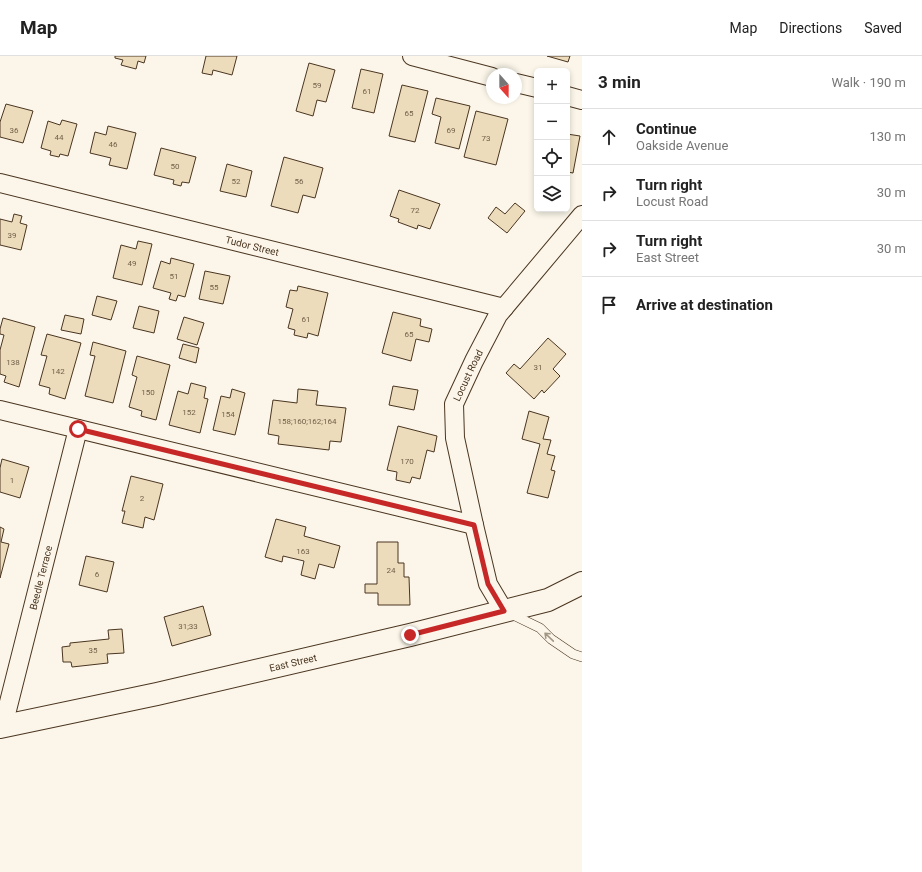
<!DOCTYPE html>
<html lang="en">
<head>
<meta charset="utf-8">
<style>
	body { margin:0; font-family:Roboto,sans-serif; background:#f6f6f6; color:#222 }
	.controls { position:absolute; right:12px; top:12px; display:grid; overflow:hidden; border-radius:6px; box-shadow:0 2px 6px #0003 }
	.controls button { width:36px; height:36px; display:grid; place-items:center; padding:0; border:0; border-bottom:1px solid #e0e0e0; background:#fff; color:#222; font:20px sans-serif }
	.compass { position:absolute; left:486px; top:12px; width:36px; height:36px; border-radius:50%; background:#fff; box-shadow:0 2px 6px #0003; rotate:159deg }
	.stop { position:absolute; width:12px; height:12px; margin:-9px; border:3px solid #c62828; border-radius:50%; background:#fff }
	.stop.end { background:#c62828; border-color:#fff; box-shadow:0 1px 4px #0008 }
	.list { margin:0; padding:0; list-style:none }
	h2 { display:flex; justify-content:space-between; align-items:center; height:52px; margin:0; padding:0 16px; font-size:17px }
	h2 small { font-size:13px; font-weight:400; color:#767676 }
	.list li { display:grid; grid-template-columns:26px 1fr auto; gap:12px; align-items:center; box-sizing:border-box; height:56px; padding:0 16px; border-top:1px solid #e0e0e0 }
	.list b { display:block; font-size:15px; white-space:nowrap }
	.list p { margin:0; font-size:13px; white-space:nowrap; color:#767676 }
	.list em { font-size:13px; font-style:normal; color:#767676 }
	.icon { flex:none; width:22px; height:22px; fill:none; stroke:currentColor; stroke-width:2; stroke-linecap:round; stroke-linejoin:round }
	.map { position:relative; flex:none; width:582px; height:816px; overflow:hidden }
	header { display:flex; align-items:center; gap:24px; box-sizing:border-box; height:56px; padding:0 20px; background:#fff; border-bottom:1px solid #e0e0e0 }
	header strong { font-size:19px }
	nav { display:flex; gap:22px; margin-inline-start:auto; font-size:14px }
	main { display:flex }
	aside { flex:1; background:#fff }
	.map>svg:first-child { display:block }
	.building { fill:#ecdcbc; stroke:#4a3520 }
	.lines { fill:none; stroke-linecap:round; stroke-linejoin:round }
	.service-casing { stroke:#4a3520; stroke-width:10 }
	.minor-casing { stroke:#4a3520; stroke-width:20 }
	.secondary-casing { stroke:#4a3520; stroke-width:24 }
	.service { stroke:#fbf6e9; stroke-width:9 }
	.minor { stroke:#fbf6e9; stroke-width:18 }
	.secondary { stroke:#fbf6e9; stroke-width:22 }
	.oneway { stroke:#a29684 }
	.route { stroke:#c62828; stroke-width:5 }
	.labels { text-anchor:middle; stroke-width:3; stroke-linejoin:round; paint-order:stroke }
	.number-label { font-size:8px; fill:#725f47 }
	.street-label { font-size:10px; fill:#4a3520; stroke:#fbf6e9 }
</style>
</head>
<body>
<header>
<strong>Map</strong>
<nav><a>Map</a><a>Directions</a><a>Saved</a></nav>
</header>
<main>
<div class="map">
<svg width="582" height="816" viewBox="0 0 582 816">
	<rect width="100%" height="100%" fill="#fbf6e9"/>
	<path class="building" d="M115 0H146L144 7 138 5 136 13 121 9 123 4 115 2Z
		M206 0H237L232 19 213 14 212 19 202 17Z
		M547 0H570L568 6Z
		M309 7 335 14 326 46 317 44 313 60 296 55Z
		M361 13 383 18 374 57 352 52Z
		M402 29 428 35 415 86 389 80Z
		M436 42 470 50 459 93 435 87 441 61 432 58Z
		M6 48 33 55 23 87 0 81V66Z
		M476 55 508 63 496 109 464 101Z
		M62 64 77 68 68 100 60 98 59 101 50 99 51 95 41 92 48 65 60 69Z
		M108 70 136 77 127 113 109 109 111 102 90 97 95 76 106 79Z
		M567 78 580 80 573 117 567 116Z
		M161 92 196 101 189 127 182 126 181 130 173 128 174 124 154 119Z
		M284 101 323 112 315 142 303 139 298 157 271 150Z
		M227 108 252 115 246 141 220 135Z
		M399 134 440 148 430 173 418 169 417 173 398 166 399 163 390 160Z
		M515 147 525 155 507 177 488 162 496 151 505 158Z
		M14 158 22 160 20 167 27 169 21 194 0 189V163L12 166Z
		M138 185 152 188 142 229 113 222 121 189 136 193Z
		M171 202 194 208 185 241 178 239 176 245 169 243 171 237 153 232 161 205 170 208Z
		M205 215 230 220 223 248 199 243Z
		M298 230 328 237 318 280 308 277 307 282 294 279 295 274 288 272 293 253 286 251 290 234 297 235Z
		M97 240 117 245 111 264 92 259Z
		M139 250 159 255 154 277 133 272Z
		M393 256 421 263 420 270 432 273 429 286 416 283 411 305 382 297Z
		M65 259 84 263 81 278 61 274Z
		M184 261 204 267 197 289 177 283Z
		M3 262 35 271 19 331 4 326 6 320 0 318V294L4 279 0 278V273Z
		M47 278 81 287 65 343 49 338 50 332 39 329 47 300 41 299Z
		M548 282 566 298 553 313 560 320 544 337 542 334 534 343 506 317 514 308 520 313Z
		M93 286 126 295 113 347 85 340 95 300 90 299Z
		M183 288 199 292 196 307 179 302Z
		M137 300 170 309 156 364 141 360 142 355 129 351 137 321 132 319Z
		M191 327 206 331 204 342 208 343 200 377 169 369 178 335 188 338Z
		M393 330 418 334 414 354 389 349Z
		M232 333 245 337 235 379 213 374 221 340 230 342Z
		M298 333 318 335 316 349 346 352 341 386 330 385 329 394 278 388 279 380 268 378 273 344 297 347Z
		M529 355 549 361 543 383 551 384 547 398 555 400 551 414 555 415 548 442 527 437 540 388 522 383Z
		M398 370 437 380 434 396 427 394 420 423 412 421 410 427 396 424 397 416 387 414Z
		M2 403 29 411 20 442 0 436V412Z
		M131 420 163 428 154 464 145 461 143 472 122 467 125 455H122Z
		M276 463 306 471 304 480 340 490 334 512 319 508 315 523 301 519 304 505 283 500 282 506 265 501Z
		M0 471 4 473 1 486 9 488 0 522Z
		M377 486H398V507H404V521H409L410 549H378V537H365V528H377Z
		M86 500 114 506 107 536 79 529Z
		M203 550 211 579 172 590 164 561Z
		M122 573 124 597 107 598 108 607 72 611 71 606H63L62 591 70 590V587L109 583 108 574Z"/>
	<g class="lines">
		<g class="service-casing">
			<path id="service" d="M509 557 540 572 551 583 573 598 582 601"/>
		</g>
		<g class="minor-casing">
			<g id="minor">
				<path d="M412 0 492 21"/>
				<path d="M516 27 537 32"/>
				<path d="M567 40 582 44"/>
				<path id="s1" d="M0 127 504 252"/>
				<path d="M0 354 474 469"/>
				<path id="s2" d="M504 555 488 528 474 469 455 382 454 348 474 305 498 259 582 159"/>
				<path id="s3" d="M3 670 78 373"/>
			</g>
		</g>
		<g class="secondary-casing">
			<g id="secondary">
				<path id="s4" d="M0 671 157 638 410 579 548 544 582 527"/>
			</g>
		</g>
		<use href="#service" class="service"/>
		<use href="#minor" class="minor"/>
		<use href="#secondary" class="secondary"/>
	</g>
	<defs><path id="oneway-shaft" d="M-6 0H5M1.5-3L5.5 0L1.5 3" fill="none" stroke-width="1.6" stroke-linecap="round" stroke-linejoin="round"/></defs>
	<use class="oneway" href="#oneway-shaft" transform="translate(549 581) rotate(-136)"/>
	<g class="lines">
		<path class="route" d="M78 373 474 469 488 528 504 555 410 579"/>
	</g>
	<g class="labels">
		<g class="number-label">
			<text x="317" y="32">59</text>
			<text x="367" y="38">61</text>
			<text x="409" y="60">65</text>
			<text x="14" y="77">36</text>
			<text x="451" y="77">69</text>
			<text x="59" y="84">44</text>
			<text x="486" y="85">73</text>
			<text x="113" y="91">46</text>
			<text x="175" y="113">50</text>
			<text x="236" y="128">52</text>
			<text x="299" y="128">56</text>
			<text x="415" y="157">72</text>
			<text x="12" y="182">39</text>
			<text x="132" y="210">49</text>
			<text x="174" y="223">51</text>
			<text x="214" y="234">55</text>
			<text x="306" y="266">61</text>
			<text x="409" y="281">65</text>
			<text x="13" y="309">138</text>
			<text x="538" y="314">31</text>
			<text x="58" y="318">142</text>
			<text x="148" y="339">150</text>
			<text x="189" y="359">152</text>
			<text x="228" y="361">154</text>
			<text x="307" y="368">158;160;162;164</text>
			<text x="407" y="408">170</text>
			<text x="12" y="427">1</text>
			<text x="142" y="445">2</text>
			<text x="303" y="498">163</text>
			<text x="391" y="517">24</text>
			<text x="97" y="521">6</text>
			<text x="188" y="573">31;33</text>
			<text x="93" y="597">35</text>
		</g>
		<g class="street-label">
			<text dy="4" stroke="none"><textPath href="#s1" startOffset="260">Tudor Street</textPath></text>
			<text dy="4" stroke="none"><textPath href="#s2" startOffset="247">Locust Road</textPath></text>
			<text dy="4" stroke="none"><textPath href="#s3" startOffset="153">Beedle Terrace</textPath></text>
			<text dy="4" stroke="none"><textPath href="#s4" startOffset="300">East Street</textPath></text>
		</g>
	</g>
</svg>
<div class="controls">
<button>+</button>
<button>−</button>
<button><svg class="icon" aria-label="locate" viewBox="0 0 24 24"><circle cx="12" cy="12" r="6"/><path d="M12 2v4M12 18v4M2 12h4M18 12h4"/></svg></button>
<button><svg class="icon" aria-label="layers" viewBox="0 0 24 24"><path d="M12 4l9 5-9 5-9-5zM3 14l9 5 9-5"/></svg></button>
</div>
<svg class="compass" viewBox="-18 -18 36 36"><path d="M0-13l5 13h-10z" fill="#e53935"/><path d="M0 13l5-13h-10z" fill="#767676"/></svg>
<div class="stop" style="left:78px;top:373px"></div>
<div class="stop end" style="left:410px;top:579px"></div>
</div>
<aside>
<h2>3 min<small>Walk · 190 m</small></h2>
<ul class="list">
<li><svg class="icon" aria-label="ahead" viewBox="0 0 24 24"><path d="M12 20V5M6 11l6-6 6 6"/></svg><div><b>Continue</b><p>Oakside Avenue</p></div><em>130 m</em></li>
<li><svg class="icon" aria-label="right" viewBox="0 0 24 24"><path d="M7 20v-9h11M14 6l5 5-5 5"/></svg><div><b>Turn right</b><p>Locust Road</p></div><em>30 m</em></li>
<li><svg class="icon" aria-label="right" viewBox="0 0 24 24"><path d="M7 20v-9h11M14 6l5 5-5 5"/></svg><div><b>Turn right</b><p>East Street</p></div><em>30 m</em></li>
<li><svg class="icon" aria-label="arrive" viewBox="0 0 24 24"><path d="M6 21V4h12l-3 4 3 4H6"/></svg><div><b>Arrive at destination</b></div></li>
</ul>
</aside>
</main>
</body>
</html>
